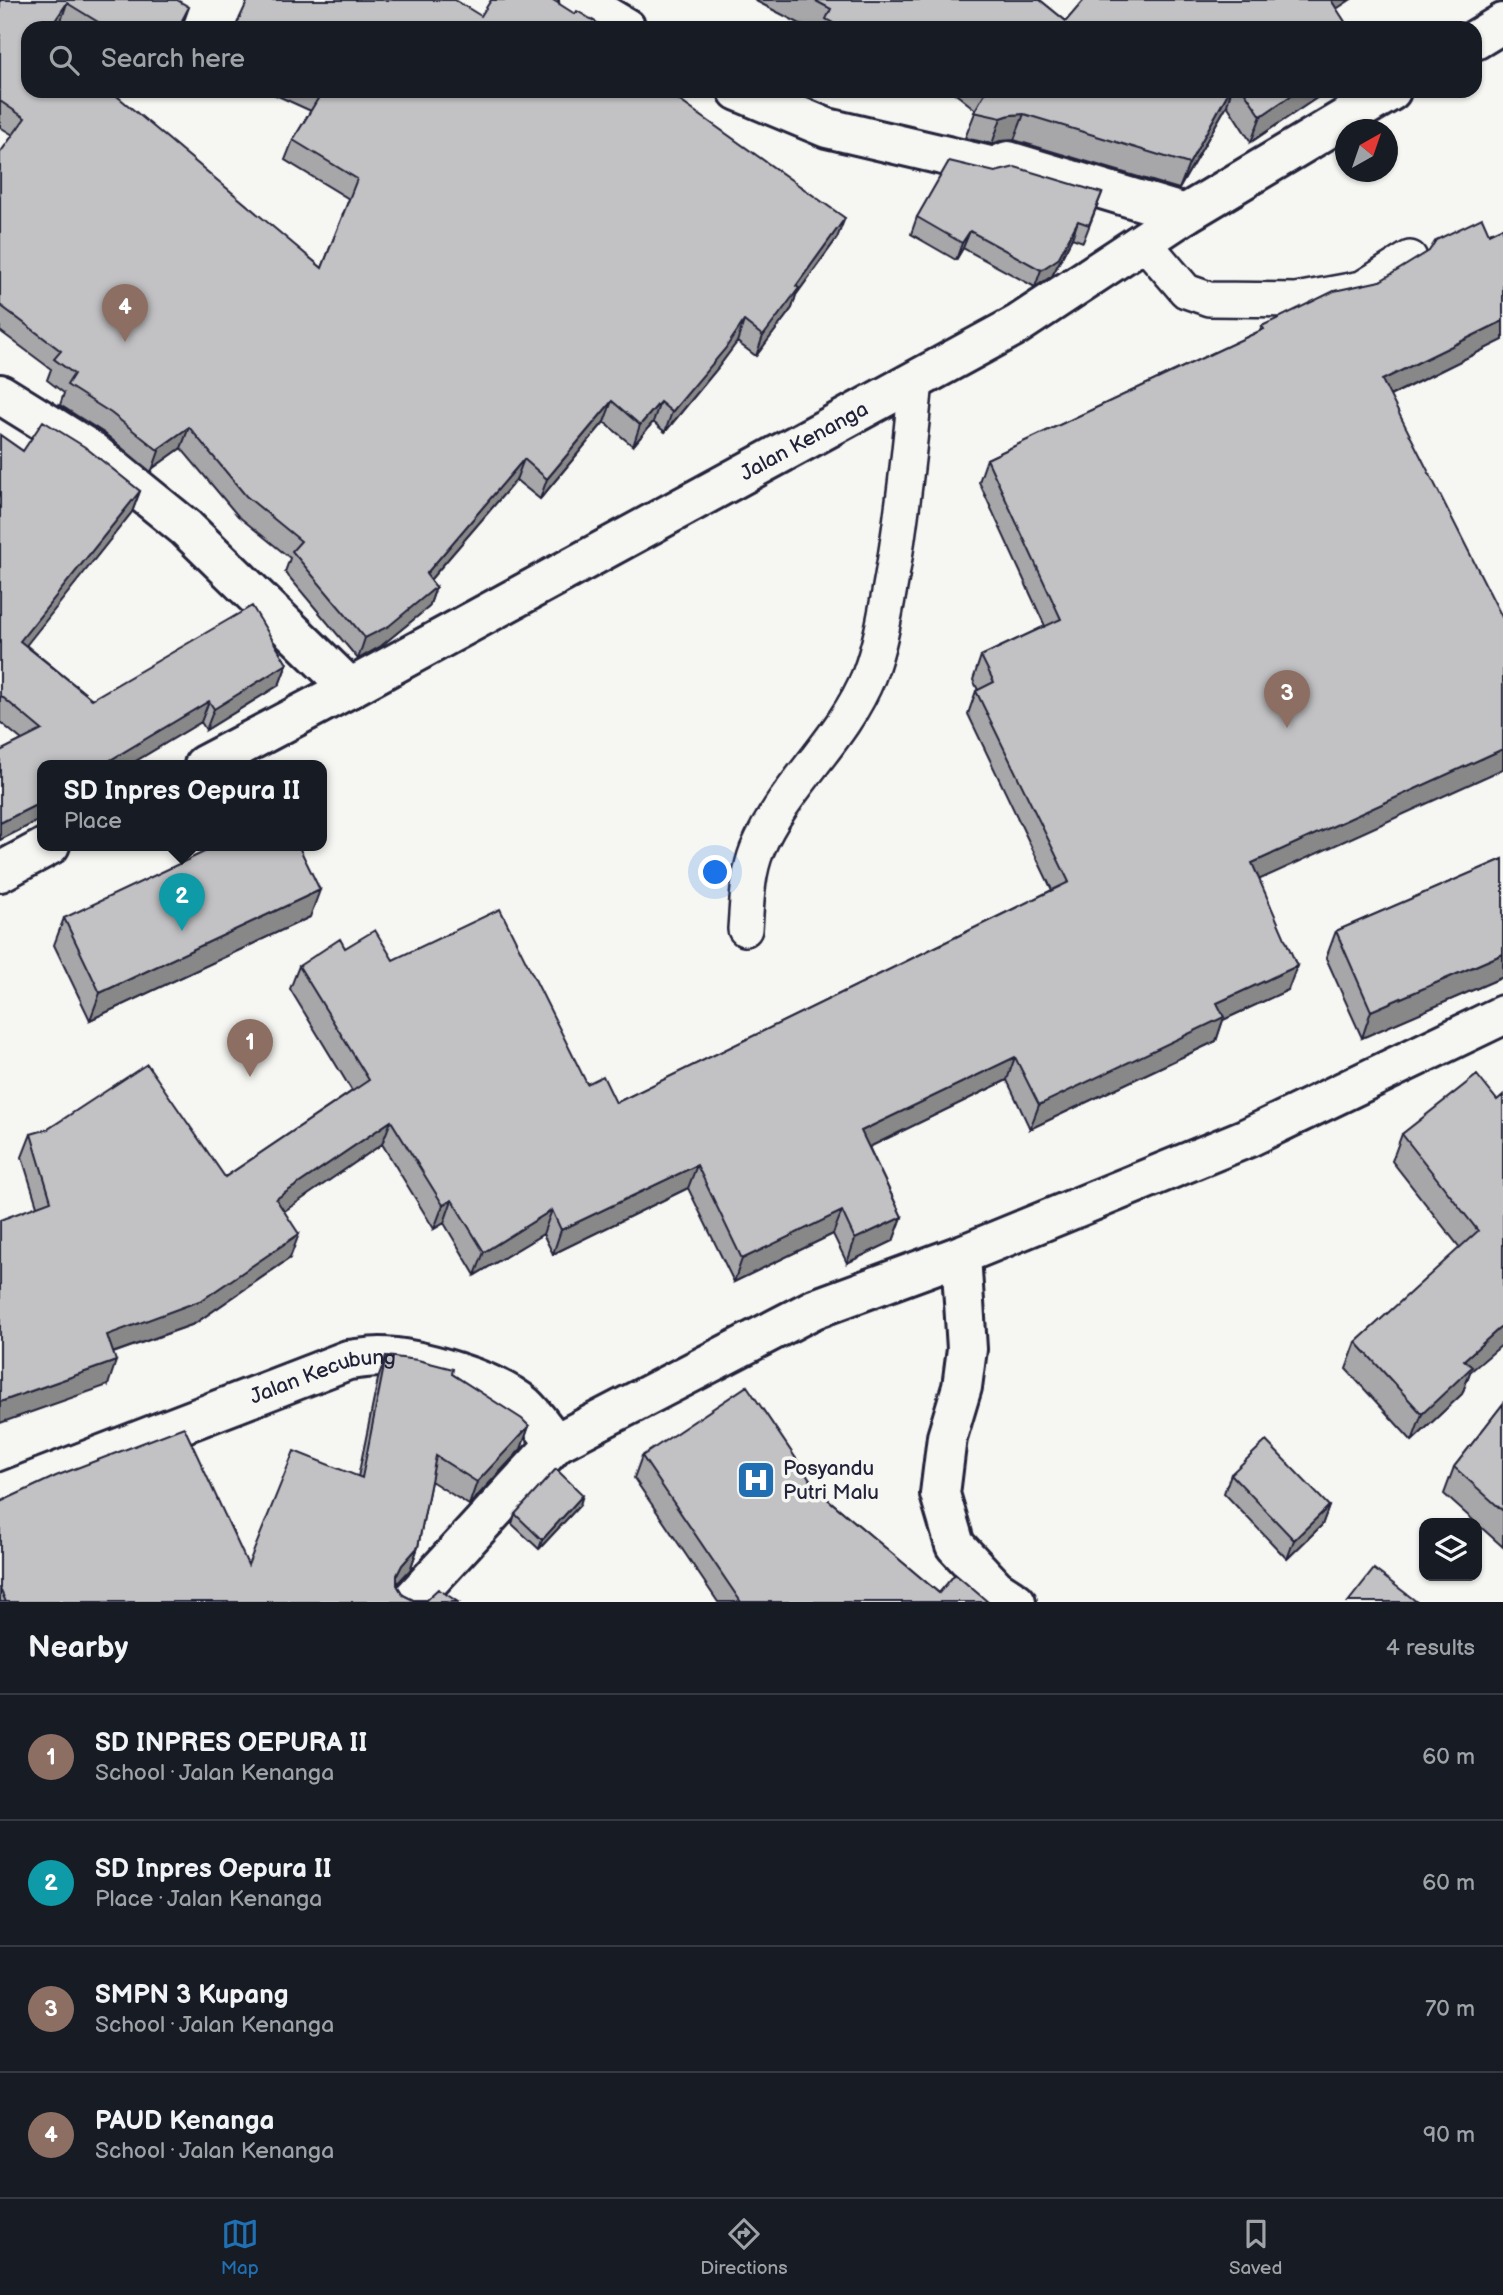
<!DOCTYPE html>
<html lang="en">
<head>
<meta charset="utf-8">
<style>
	body { margin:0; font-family:"Balsamiq Sans",sans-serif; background:#242831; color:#f1f3f6 }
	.controls { position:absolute; right:21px; bottom:21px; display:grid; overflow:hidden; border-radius:14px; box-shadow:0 2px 5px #0004 }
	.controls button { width:63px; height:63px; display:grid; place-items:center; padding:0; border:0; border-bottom:2px solid #363941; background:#171b24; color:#f1f3f6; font:35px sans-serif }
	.compass { position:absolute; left:1335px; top:119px; width:63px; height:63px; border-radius:50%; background:#171b24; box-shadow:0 2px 5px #0004; rotate:40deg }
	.you { position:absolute; left:716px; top:873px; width:24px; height:24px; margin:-18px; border:5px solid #fff; border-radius:50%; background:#1a73e8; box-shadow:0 0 0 10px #1a73e833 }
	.badge { display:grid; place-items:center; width:46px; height:46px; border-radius:50%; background:#1f6fb2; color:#fff; font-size:23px; font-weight:700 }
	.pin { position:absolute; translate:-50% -58px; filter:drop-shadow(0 2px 4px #0008) }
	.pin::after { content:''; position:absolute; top:37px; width:24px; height:21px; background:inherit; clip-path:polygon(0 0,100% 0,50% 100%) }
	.popup { position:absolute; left:37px; top:760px; width:290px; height:91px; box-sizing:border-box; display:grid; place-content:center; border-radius:14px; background:#171b24; filter:drop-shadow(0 2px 5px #0005); font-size:23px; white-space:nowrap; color:#9ea1a6 }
	.popup b { font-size:26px; color:#f1f3f6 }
	.popup::after { content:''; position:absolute; left:50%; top:100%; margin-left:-14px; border:14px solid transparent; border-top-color:#171b24 }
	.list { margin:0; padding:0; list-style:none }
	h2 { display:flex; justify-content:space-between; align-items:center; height:91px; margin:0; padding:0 28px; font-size:30px }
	h2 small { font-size:23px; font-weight:400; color:#9ea1a6 }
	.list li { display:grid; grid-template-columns:46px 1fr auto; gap:21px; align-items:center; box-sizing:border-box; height:126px; padding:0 28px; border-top:2px solid #363941 }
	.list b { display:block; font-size:26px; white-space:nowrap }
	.list p { margin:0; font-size:23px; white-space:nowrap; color:#9ea1a6 }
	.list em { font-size:23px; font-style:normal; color:#9ea1a6 }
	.icon { flex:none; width:38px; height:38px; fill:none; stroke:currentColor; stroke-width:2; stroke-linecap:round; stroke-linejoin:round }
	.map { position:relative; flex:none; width:1503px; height:1602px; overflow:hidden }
	.search { position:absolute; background:#171b24; box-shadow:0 2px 5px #0004; left:21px; right:21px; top:21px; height:77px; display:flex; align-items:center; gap:18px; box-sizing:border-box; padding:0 24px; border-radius:21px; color:#9ea1a6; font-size:26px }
	.sheet { height:595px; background:#171b24 }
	nav { display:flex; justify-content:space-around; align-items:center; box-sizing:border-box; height:98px; border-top:2px solid #363941; background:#171b24; font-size:19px; color:#9ea1a6 }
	nav a { display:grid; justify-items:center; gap:4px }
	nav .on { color:#1f6fb2 }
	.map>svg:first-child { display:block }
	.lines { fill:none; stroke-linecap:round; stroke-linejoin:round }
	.service-casing { stroke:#22223b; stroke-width:38 }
	.minor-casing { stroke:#22223b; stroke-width:44 }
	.service { stroke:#f6f6f2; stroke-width:33 }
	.minor { stroke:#f6f6f2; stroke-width:38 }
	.wall { fill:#a7a7a9; stroke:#22223b; stroke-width:2 }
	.shaded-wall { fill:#888889; stroke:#22223b; stroke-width:2 }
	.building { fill:#c2c2c4; stroke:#22223b; stroke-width:2 }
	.labels { text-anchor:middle; stroke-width:7; stroke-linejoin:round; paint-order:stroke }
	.street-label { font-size:21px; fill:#22223b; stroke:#f6f6f2 }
	.poi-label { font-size:21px; fill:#22223b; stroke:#f6f6f2; text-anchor:start }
</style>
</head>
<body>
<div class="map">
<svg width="1503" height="1602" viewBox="0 0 1503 1602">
	<rect width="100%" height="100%" fill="#f6f6f2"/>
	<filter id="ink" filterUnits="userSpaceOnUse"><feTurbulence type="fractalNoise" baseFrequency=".0143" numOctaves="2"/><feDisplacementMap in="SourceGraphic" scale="14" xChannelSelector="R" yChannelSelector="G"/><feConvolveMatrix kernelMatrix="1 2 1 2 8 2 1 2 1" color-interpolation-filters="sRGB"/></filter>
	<g filter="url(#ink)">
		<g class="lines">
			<g class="service-casing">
				<path id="service" d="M1143 241 1186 291 1209 299 1296 300 1362 288 1410 258
					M745 929C747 903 747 875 757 850 784 786 843 740 869 675 881 643 886 609 892 576 903 511 910 446 916 380"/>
			</g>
			<g class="minor-casing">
				<g id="minor">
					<path d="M579 0 626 28"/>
					<path d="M1475 40 1503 23"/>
					<path d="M738 91 827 128 994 167 1008 161 1185 214"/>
					<path d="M0 394 90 450 186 528 350 688"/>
					<path id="s1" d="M204 765 350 688 1017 325 1185 214 1391 91"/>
					<path d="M0 872 50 845"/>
					<path d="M961 1255 967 1349 962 1387 947 1437 940 1494 955 1545 996 1589 1016 1602"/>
					<path id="s2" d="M0 1494 348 1360C358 1359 370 1357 380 1357 417 1357 497 1381 524 1405 536 1416 545 1431 556 1443L814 1309 961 1255 1247 1138 1503 1015"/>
					<path d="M410 1602 556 1443"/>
				</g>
			</g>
			<use href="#service" class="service"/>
			<use href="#minor" class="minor"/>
		</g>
		<path class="wall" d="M0 0H177L182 28H67L60 24 57 28H28L322 268 349 199 285 160 293 140 311 111 267 91H666L837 238 796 295 792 308 756 356 737 342 717 369 665 432 653 422 633 446 604 422 540 499 516 480 430 580 436 587 429 607 381 646 358 659 285 572 290 558 238 516 181 448 153 468 151 472 104 433 60 405 64 393 47 380 51 369 0 331V153L13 135 0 127Z
			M754 0H1040L1066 21 1336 9 1349 28H808Z
			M952 91H1327L1251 142 1227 105 1179 189 1014 140 1000 141 992 144 965 138 976 110Z
			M995 172 1102 193 1083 242 1072 238 1052 276 1035 287 963 248 956 260 911 234 917 217Z
			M1503 227V340L1390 396 1259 879 1288 990 1223 1020 1216 1041 1030 1129 1007 1080 869 1147 902 1217 893 1241 847 1263 833 1234 734 1282 688 1188 553 1254 543 1234 475 1275 444 1223 434 1229 382 1144 284 1211 290 1258 194 1324 113 1353 108 1385 37 1206 22 1157 31 1134 225 1177 352 1091 290 989 299 966 345 948 393 960 616 1103 1052 890 968 714 976 691 978 690 973 680 981 656 1045 626 979 482 987 459 1260 331 1262 326 1380 281Z
			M0 435 23 451 140 491 132 512 26 645 92 699 287 664 279 685 206 730 201 722 129 765H42V819L0 840V751L22 740 0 722Z
			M1503 859V977L1362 1038 1326 958 1336 931Z
			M310 917 90 1020 54 945 64 918Z
			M1497 1100 1470 1372 1462 1394 1412 1441 1346 1369 1356 1342 1460 1248 1392 1161 1402 1134Z
			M386 1356 452 1374 529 1426 521 1449 469 1505 431 1481 418 1547 410 1570 397 1584V1585L403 1595 413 1600 458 1602H0V1502L248 1565 358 1477 378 1379Z
			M1503 1404V1547L1444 1494 1454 1467Z
			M642 1456 818 1491 939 1593 988 1602H718L634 1478Z
			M1231 1474 1329 1506 1322 1525 1287 1559 1224 1493Z
			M580 1505 539 1549 512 1524 515 1514Z"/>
		<path class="shaded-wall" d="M1325 0H1350L1318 21Z
			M67 3 60 24 57 28H50Z
			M189 7 182 27 178 28Z
			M1229 91H1231L1227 105 1179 189 1189 164Z
			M1298 91H1327L1251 142 1261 116Z
			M1024 114 1014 140 1000 141 992 144 1001 118 1010 115Z
			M845 218 837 238 796 295 792 308 756 356 763 336 796 286Z
			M1078 221 1072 238 1052 276 1035 287 1041 270Z
			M970 231 963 248 956 260 962 243Z
			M744 321 737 342 717 369 665 432 672 412Z
			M1503 321V340L1373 404 1382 380Z
			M612 401 604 422 540 499 547 479Z
			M660 402 653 422 633 446 640 425Z
			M189 427 181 448 153 468 159 451 157 450Z
			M524 459 516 480 418 594 426 574Z
			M140 491 132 512 13 662 20 641Z
			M436 587 429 607 381 646 358 659 365 638Z
			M287 664 279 685 206 730 214 709Z
			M209 701 201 722 129 765H102Z
			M1503 749V769L1243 887 1252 863Z
			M42 802V819L0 840V823Z
			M320 890 310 917 90 1020 100 993Z
			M1503 954V977L1362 1038 1371 1011Z
			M1297 966 1288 990 1223 1020 1216 1041 1030 1129 1039 1105 1217 1003Z
			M1015 1057 1007 1080 853 1155 861 1131Z
			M391 1121 382 1144 267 1223 276 1199Z
			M697 1165 688 1188 553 1254 561 1230Z
			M452 1200 444 1223 434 1229 443 1205Z
			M552 1210 543 1234 475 1275 484 1252Z
			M842 1211 833 1234 734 1282 742 1259Z
			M902 1217 893 1241 847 1263 855 1239Z
			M299 1234 290 1258 194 1324 98 1358 107 1335Z
			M1503 1325V1344L1470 1372 1462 1394 1412 1441 1422 1414 1464 1360Z
			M116 1361 108 1385 0 1423V1402Z
			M529 1426 521 1449 469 1505 477 1482Z
			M583 1495 580 1505 539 1549 542 1540Z
			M1329 1506 1322 1525 1287 1559 1294 1540Z
			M418 1547 410 1570 393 1588 397 1575 402 1565Z"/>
		<path class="building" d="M0 0H177L189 7 178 28H108L67 3 50 28H28V91H111L322 268 357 179 293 140 322 92 319 91H666L845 218 796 286 799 288 763 336 744 321 725 349 672 412 660 402 640 425 612 401 547 479 524 459 426 574 436 587 389 626 365 638 292 551 301 541 246 496 189 427 158 449 159 451 111 413 67 385 74 374 54 359 61 351 0 305V153L25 118 0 101Z
			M248 0H455L481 16 491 0H553L575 14 577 11 606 28H235Z
			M814 0H1040L1066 21 1084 0H1331L1349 28H881L875 25 873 28H842L826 19 831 9Z
			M986 91H1229L1189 164 1024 114 1010 115 1001 118 974 112Z
			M1244 91H1298L1261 116Z
			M949 161 995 172 1015 167 1102 193 1089 225 1078 221 1058 259 1041 270 970 231 962 243 917 217Z
			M1482 218 1489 234 1503 227V321L1382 380 1503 619V749L1252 863 1297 966 1217 1003 1224 1017 1039 1105 1015 1057 861 1131 902 1217 855 1239 842 1211 742 1259 697 1165 561 1230 552 1210 484 1252 452 1200 443 1205 391 1121 276 1199 299 1234 202 1300 107 1335 116 1361 0 1402V1220L51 1201 31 1134 48 1129 147 1064 225 1177 369 1080 299 966 340 939 345 948 375 930 393 960 500 909 587 1084 603 1076 616 1103 1069 882 976 691 994 682 981 656 1061 619 987 459 1264 329 1262 326 1334 291 1380 281 1429 251 1436 240Z
			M43 421 85 447 140 491 20 641 92 699 252 606 287 664 214 709 209 701 102 765H42V802L0 823V751L42 730 0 695V435L23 451Z
			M219 845H298L320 890 100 993 64 918Z
			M1503 859V954L1371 1011 1336 931Z
			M1477 1075 1497 1100 1503 1095V1325L1464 1360 1472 1367 1422 1414 1356 1342 1478 1231 1402 1134Z
			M386 1356 418 1360 453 1369 452 1374 522 1419 529 1426 477 1482 436 1456 418 1547 402 1565 397 1575V1585L403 1595 413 1600H426L438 1589 458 1602H6L0 1589V1502L56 1476 184 1427 248 1565 294 1451 362 1478Z
			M747 1386 818 1491 939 1593 955 1574 988 1602H741L642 1456Z
			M1503 1404V1511L1454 1467Z
			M1266 1441 1329 1506 1294 1540 1231 1474Z
			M556 1469 583 1495 542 1540 515 1514Z
			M1374 1569 1417 1602H1348Z"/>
	</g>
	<defs>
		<g id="hospital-square" transform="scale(2.0125)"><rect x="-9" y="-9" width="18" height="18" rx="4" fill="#1f6fb2" stroke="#f6f6f2"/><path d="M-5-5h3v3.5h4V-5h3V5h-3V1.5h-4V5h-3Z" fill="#fff"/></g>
	</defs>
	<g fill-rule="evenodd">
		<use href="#hospital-square" x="756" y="1480"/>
	</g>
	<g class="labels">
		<g class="street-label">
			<text dy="7" stroke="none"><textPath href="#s1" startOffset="682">Jalan Kenanga</textPath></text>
			<text dy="7" stroke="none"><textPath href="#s2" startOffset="345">Jalan Kecubung</textPath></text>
		</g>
		<g class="poi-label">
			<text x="783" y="1475">Posyandu<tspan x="783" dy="24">Putri Malu</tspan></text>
		</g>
	</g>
</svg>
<div class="controls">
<button><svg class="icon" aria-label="layers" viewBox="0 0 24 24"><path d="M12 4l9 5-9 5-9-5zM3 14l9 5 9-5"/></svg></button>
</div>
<svg class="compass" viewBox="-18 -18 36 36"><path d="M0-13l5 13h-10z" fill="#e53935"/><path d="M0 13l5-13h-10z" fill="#9ea1a6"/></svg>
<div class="you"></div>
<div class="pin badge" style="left:250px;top:1077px;background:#8d6e63">1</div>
<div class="pin badge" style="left:182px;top:931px;background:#0f9aa8">2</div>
<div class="popup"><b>SD Inpres Oepura II</b>Place</div>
<div class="pin badge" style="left:1287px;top:728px;background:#8d6e63">3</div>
<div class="pin badge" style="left:125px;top:342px;background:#8d6e63">4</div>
<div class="search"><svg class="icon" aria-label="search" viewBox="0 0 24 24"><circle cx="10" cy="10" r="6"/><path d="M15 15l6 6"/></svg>Search here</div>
</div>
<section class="sheet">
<h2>Nearby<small>4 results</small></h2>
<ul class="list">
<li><span class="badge" style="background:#8d6e63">1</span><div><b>SD INPRES OEPURA II</b><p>School · Jalan Kenanga</p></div><em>60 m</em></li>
<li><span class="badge" style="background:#0f9aa8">2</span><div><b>SD Inpres Oepura II</b><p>Place · Jalan Kenanga</p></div><em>60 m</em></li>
<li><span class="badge" style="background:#8d6e63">3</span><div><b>SMPN 3 Kupang</b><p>School · Jalan Kenanga</p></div><em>70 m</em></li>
<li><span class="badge" style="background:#8d6e63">4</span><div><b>PAUD Kenanga</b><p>School · Jalan Kenanga</p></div><em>90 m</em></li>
</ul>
</section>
<nav>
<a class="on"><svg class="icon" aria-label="map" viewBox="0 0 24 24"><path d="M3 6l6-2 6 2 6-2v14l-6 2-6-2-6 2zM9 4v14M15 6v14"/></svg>Map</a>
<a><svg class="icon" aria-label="directions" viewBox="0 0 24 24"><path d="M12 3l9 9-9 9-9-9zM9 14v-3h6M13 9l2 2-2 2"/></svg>Directions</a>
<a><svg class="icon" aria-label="saved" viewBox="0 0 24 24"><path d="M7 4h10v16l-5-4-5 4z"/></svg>Saved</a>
</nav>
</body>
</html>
